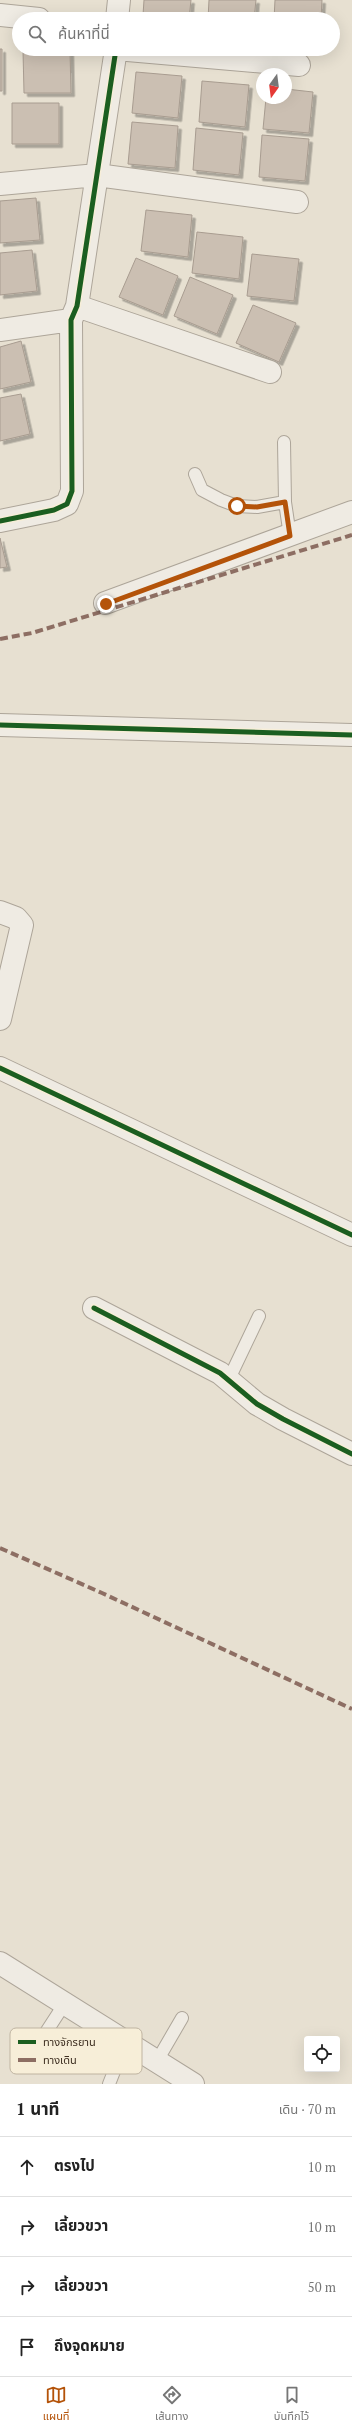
<!DOCTYPE html>
<html lang="th">
<head>
<meta charset="utf-8">
<style>
	body { margin:0; font-family:"PT Serif","Noto Sans Thai",serif; background:#f6f6f6; color:#222 }
	.controls { position:absolute; right:12px; bottom:12px; display:grid; overflow:hidden; border-radius:4px; box-shadow:0 4px 16px #0002 }
	.controls button { width:36px; height:36px; display:grid; place-items:center; padding:0; border:0; border-bottom:1px solid #e0e0e0; background:#fff; color:#222; font:20px sans-serif }
	.compass { position:absolute; left:256px; top:68px; width:36px; height:36px; border-radius:50%; background:#fff; box-shadow:0 4px 16px #0002; rotate:194deg }
	.stop { position:absolute; width:12px; height:12px; margin:-9px; border:3px solid #b45309; border-radius:50%; background:#fff }
	.stop.end { background:#b45309; border-color:#fff; box-shadow:0 1px 4px #0008 }
	.list { margin:0; padding:0; list-style:none }
	h2 { display:flex; justify-content:space-between; align-items:center; height:52px; margin:0; padding:0 16px; font-size:17px }
	h2 small { font-size:13px; font-weight:400; color:#767676 }
	.list li { display:grid; grid-template-columns:26px 1fr auto; gap:12px; align-items:center; box-sizing:border-box; height:60px; padding:0 16px; border-top:1px solid #e0e0e0 }
	.list b { display:block; font-size:15px; white-space:nowrap }
	.list em { font-size:13px; font-style:normal; color:#767676 }
	.icon { flex:none; width:22px; height:22px; fill:none; stroke:currentColor; stroke-width:2; stroke-linecap:round; stroke-linejoin:round }
	.map { position:relative; flex:none; width:352px; height:2084px; overflow:hidden }
	.search { position:absolute; background:#fff; box-shadow:0 4px 16px #0002; left:12px; right:12px; top:12px; height:44px; display:flex; align-items:center; gap:10px; box-sizing:border-box; padding:0 14px; border-radius:22px; color:#767676; font-size:15px }
	.sheet { height:292px; background:#fff }
	nav { display:flex; justify-content:space-around; align-items:center; box-sizing:border-box; height:56px; border-top:1px solid #e0e0e0; background:#fff; font-size:11px; color:#767676 }
	nav a { display:grid; justify-items:center; gap:2px }
	nav .on { color:#b45309 }
	.map>svg:first-child { display:block }
	.building { fill:#cbbfb2; stroke:#a89c90; filter:url(#shadow) }
	.lines { fill:none; stroke-linecap:round; stroke-linejoin:round }
	.service-casing { stroke:#ada599; stroke-width:14 }
	.minor-casing { stroke:#ada599; stroke-width:24 }
	.service { stroke:#efebe3; stroke-width:12 }
	.minor { stroke:#efebe3; stroke-width:22 }
	.quiet { stroke:#8d6e63; stroke-width:4; stroke-dasharray:8 4; stroke-linecap:butt }
	.cycleway-casing { stroke:#f7eed8; stroke-width:8 }
	.cycleway { stroke:#1b5e20; stroke-width:5 }
	.route { stroke:#b45309; stroke-width:5 }
	.key { fill:#f7eed8; stroke:#bfb4a1; stroke-width:1 }
	.key-label { font-size:11px; fill:#3d2e20 }
</style>
</head>
<body>
<div class="map">
<svg width="352" height="2084" viewBox="0 0 352 2084">
	<defs>
		<filter id="shadow"><feDropShadow dx="3.5" dy="3.5" stdDeviation="0" flood-color="#0004"/></filter>
	</defs>
	<rect width="100%" height="100%" fill="#e7e0d1"/>
	<path class="building" d="M144 0H191L189 19 143 15Z
		M209 0H256L254 19H208Z
		M275 0H322L321 19H274Z
		M0 49H2V91H0Z
		M23 51H70L71 93H24Z
		M136 72 182 76 178 118 132 113Z
		M202 81 249 85 245 127 199 122Z
		M286 89 313 92 309 133 263 129 266 98H286Z
		M12 103H59V144H12Z
		M132 122 178 126 175 168 128 164Z
		M196 128 243 133 239 175 193 170Z
		M262 135 309 139 305 181 259 177Z
		M36 198 40 240 0 243V201Z
		M146 210 192 215 188 257 141 251Z
		M197 232 243 237 239 279 192 273Z
		M32 250 37 291 0 295V253Z
		M252 254 299 259 294 301 247 296Z
		M136 258 178 276 163 315 119 297Z
		M190 277 233 295 217 334 174 316Z
		M253 305 296 323 279 362 236 343Z
		M21 341 31 382 0 389V347Z
		M21 394 30 434 0 441V398Z
		M0 538 7 567 0 568Z"/>
	<g class="lines">
		<g class="service-casing">
			<path id="service" d="M284 442 285 502 290 536
				M195 474 202 490 221 500 237 506 257 507 285 502
				M229 1379 259 1316
				M28 2060 65 2003
				M157 2061 182 2018
				M109 2084 126 2041"/>
		</g>
		<g class="minor-casing">
			<path id="minor" d="M0 15 39 19
				M117 19 119 0
				M116 49 299 65
				M0 184 97 175 297 202
				M77 306 270 372
				M0 330 71 320
				M0 521 54 510 67 504 72 491 71 320 77 306 116 49
				M105 603 352 512
				M0 725 352 735
				M0 912 16 918 22 925 0 1019
				M0 1068 352 1235
				M94 1308 220 1373 257 1404 283 1419 352 1454
				M0 1963 193 2084"/>
		</g>
		<use href="#service" class="service"/>
		<use href="#minor" class="minor"/>
		<path class="quiet" d="M0 639 32 633 352 535
			M0 1548 102 1593 352 1709"/>
		<g class="cycleway-casing">
			<path id="cycleway" d="M0 521 54 510 67 504 72 491 71 320 77 306 116 49
				M0 725 352 735
				M0 1068 352 1235
				M94 1308 220 1373 257 1404 283 1419 352 1454"/>
		</g>
		<use href="#cycleway" class="cycleway"/>
	</g>
	<g class="lines">
		<path class="route" d="M106 604 290 536 285 502 257 507 237 506"/>
	</g>
	<rect x="10" y="2028" width="132" height="46" rx="6" class="key"/>
	<rect x="18" y="2040" width="18" height="4" fill="#1b5e20"/>
	<rect x="18" y="2058" width="18" height="4" fill="#8d6e63"/>
	<g class="key-label">
		<text x="43" y="2046">ทางจักรยาน</text>
		<text x="43" y="2064">ทางเดิน</text>
	</g>
</svg>
<div class="controls">
<button><svg class="icon" aria-label="locate" viewBox="0 0 24 24"><circle cx="12" cy="12" r="6"/><path d="M12 2v4M12 18v4M2 12h4M18 12h4"/></svg></button>
</div>
<svg class="compass" viewBox="-18 -18 36 36"><path d="M0-13l5 13h-10z" fill="#e53935"/><path d="M0 13l5-13h-10z" fill="#767676"/></svg>
<div class="stop" style="left:237px;top:506px"></div>
<div class="stop end" style="left:106px;top:604px"></div>
<div class="search"><svg class="icon" aria-label="search" viewBox="0 0 24 24"><circle cx="10" cy="10" r="6"/><path d="M15 15l6 6"/></svg>ค้นหาที่นี่</div>
</div>
<section class="sheet">
<h2>1 นาที<small>เดิน · 70 m</small></h2>
<ul class="list">
<li><svg class="icon" aria-label="ahead" viewBox="0 0 24 24"><path d="M12 20V5M6 11l6-6 6 6"/></svg><div><b>ตรงไป</b></div><em>10 m</em></li>
<li><svg class="icon" aria-label="right" viewBox="0 0 24 24"><path d="M7 20v-9h11M14 6l5 5-5 5"/></svg><div><b>เลี้ยวขวา</b></div><em>10 m</em></li>
<li><svg class="icon" aria-label="right" viewBox="0 0 24 24"><path d="M7 20v-9h11M14 6l5 5-5 5"/></svg><div><b>เลี้ยวขวา</b></div><em>50 m</em></li>
<li><svg class="icon" aria-label="arrive" viewBox="0 0 24 24"><path d="M6 21V4h12l-3 4 3 4H6"/></svg><div><b>ถึงจุดหมาย</b></div></li>
</ul>
</section>
<nav>
<a class="on"><svg class="icon" aria-label="map" viewBox="0 0 24 24"><path d="M3 6l6-2 6 2 6-2v14l-6 2-6-2-6 2zM9 4v14M15 6v14"/></svg>แผนที่</a>
<a><svg class="icon" aria-label="directions" viewBox="0 0 24 24"><path d="M12 3l9 9-9 9-9-9zM9 14v-3h6M13 9l2 2-2 2"/></svg>เส้นทาง</a>
<a><svg class="icon" aria-label="saved" viewBox="0 0 24 24"><path d="M7 4h10v16l-5-4-5 4z"/></svg>บันทึกไว้</a>
</nav>
</body>
</html>
